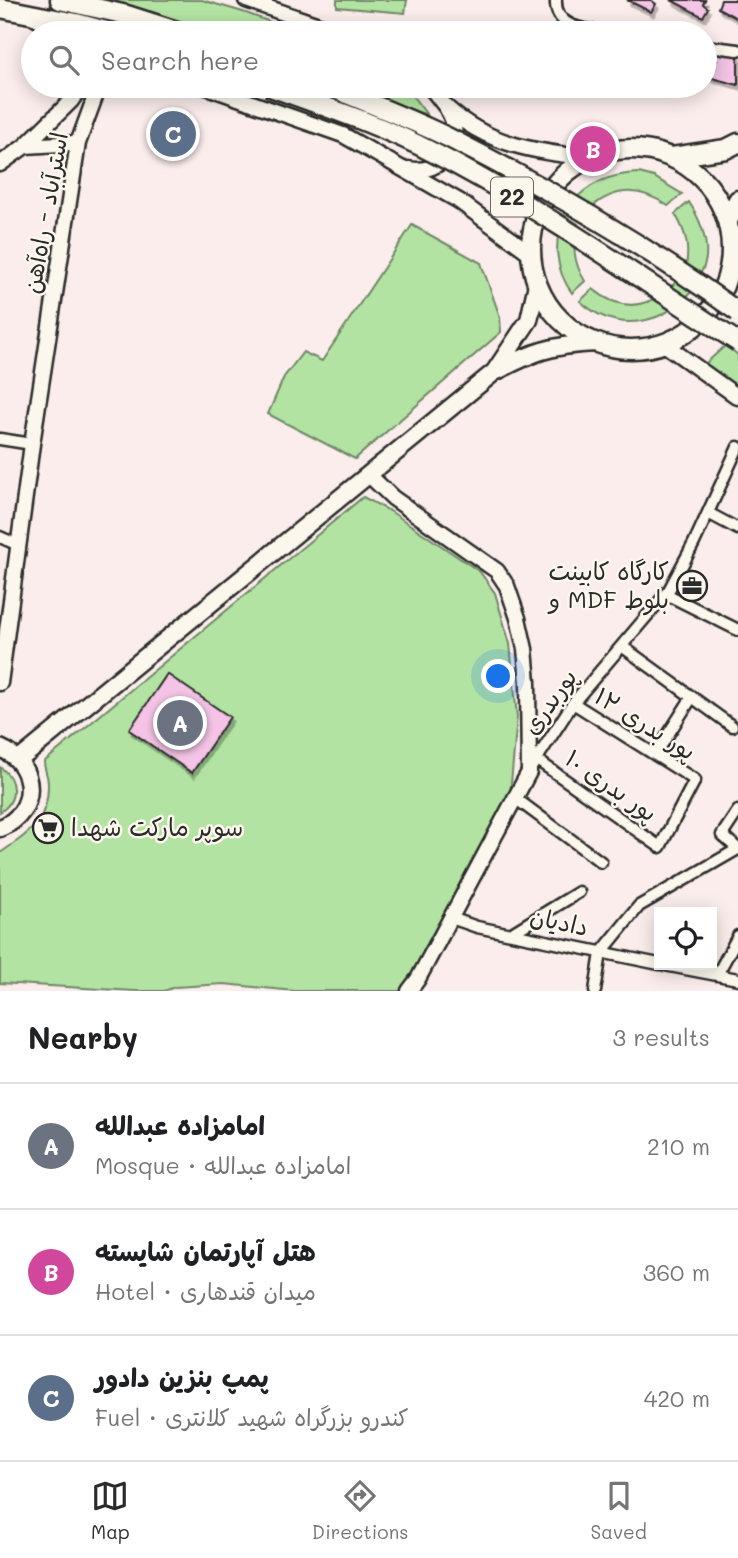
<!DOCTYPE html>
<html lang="en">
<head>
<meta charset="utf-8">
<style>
	body { margin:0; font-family:Mali,"Playpen Sans Arabic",sans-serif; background:#f6f6f6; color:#202124 }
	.controls { position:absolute; right:21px; bottom:21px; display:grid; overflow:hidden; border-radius:0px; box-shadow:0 4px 18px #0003 }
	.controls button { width:63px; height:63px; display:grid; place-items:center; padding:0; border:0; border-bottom:2px solid #e0e0e0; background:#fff; color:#202124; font:35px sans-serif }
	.you { position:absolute; left:499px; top:677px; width:24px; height:24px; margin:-18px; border:5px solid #fff; border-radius:50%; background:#1a73e8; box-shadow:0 0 0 10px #1a73e833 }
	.badge { display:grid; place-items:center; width:46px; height:46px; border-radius:50%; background:#2b2b2b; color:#fff; font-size:23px; font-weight:700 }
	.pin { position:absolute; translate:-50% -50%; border:4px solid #fff; box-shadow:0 2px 7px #0006 }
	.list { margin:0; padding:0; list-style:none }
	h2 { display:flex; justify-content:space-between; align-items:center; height:91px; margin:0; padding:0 28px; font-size:30px }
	h2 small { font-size:23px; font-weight:400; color:#757577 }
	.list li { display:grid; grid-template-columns:46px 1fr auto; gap:21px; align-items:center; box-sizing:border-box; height:126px; padding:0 28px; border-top:2px solid #e0e0e0 }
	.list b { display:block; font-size:26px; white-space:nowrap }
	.list p { margin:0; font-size:23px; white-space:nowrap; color:#757577 }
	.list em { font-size:23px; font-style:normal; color:#757577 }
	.icon { flex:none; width:38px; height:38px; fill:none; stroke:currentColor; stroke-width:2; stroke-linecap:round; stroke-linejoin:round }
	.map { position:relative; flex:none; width:738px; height:991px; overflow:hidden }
	.search { position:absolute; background:#fff; box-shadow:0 4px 18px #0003; left:21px; right:21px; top:21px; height:77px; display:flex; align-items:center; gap:18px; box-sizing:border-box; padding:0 24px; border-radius:38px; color:#757577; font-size:26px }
	.sheet { height:469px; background:#fff }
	nav { display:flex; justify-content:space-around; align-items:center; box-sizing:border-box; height:98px; border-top:2px solid #e0e0e0; background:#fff; font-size:19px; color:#757577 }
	nav a { display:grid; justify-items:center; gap:4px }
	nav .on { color:#2b2b2b }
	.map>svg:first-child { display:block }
	.green { fill:#b3e3a3; stroke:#6f8767; stroke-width:2 }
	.building { fill:#f4c3e5; stroke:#2b2b2b; stroke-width:2; filter:url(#shadow) }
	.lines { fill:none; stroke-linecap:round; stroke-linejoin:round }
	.street-casing { stroke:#2b2b2b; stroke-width:15 }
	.secondary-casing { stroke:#2b2b2b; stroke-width:19 }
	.primary-casing { stroke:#2b2b2b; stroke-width:21 }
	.highway-casing { stroke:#2b2b2b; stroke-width:23 }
	.street { stroke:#fbf7ec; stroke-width:10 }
	.secondary { stroke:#fbf7ec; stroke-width:14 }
	.primary { stroke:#fbf7ec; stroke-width:16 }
	.highway { stroke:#fbf7ec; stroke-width:18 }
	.highway-bridge-casing { stroke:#2b2b2b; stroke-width:23; stroke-linecap:butt }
	.highway-bridge { stroke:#fbf7ec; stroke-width:18 }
	.labels { text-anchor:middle; stroke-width:5; stroke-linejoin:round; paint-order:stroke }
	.shield { fill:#fbf7ec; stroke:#696865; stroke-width:2 }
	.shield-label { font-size:23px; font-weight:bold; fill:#2b2b2b }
	.street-label { font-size:24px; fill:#2b2b2b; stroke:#fbf7ec }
	.poi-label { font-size:24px; fill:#2b2b2b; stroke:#fbf7ec; text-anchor:end }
</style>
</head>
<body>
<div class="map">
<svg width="738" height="991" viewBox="0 0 738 991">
	<defs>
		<filter id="shadow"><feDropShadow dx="2.5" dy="4.5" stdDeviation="0" flood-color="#0004"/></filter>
	</defs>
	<rect width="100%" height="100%" fill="#faedeb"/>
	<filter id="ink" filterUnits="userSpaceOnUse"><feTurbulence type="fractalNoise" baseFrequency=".0143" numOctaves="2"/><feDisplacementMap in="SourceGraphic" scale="14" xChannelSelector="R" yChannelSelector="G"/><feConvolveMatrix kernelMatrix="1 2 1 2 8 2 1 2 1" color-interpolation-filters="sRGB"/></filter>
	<g filter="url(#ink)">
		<path class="green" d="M93 0H202L243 12 301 33H208L153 12Z
			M337 0H407L405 13 337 7Z
			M348 86H405L427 115Z
			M639 173 654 177 682 194 668 206C637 184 610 188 584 214L570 205C588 183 610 174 639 173Z
			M689 202C702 222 716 257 697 278L685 271C690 250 687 233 675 214Z
			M564 215 578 224C572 245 573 262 585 281L572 293C555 270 553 242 564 215Z
			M412 225 481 263 500 317 501 332 355 459 268 414 284 377 303 352 322 361Z
			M677 281 692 291C661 326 616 334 580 301L593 289C623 314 651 308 677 281Z
			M726 345 738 355V389L705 364Z
			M363 497 390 511 480 572 495 593 510 644 517 717 510 795 403 991H295L224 984 175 987 164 991H135L0 983V853C29 833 49 821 48 783 48 775 44 770 44 762Z
			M0 767C17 779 18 801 0 812Z"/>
		<path class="building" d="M627 0H651L656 4 651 12Z
			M671 0H705L703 4 708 8 703 17Z
			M721 0H738V19L718 8Z
			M713 50 738 54V85L708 77 709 66 715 68 717 60 711 58Z
			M167 674 230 717 192 773 129 730Z"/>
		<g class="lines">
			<g class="street-casing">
				<path id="street" d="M556 0C554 31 592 30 614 33
					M705 46 738 50
					M0 439 32 444
					M708 513 738 529
					M0 537 18 545
					M666 594 738 630
					M623 647 732 726
					M655 755 692 697
					M537 760 660 847 695 780 573 703
					M529 771 573 703 669 590 694 543 738 447
					M515 798 601 862
					M451 918 477 927 659 964
					M512 933 579 892
					M664 965 738 979
					M717 975 738 936
					M595 991 601 953 639 906 738 849 722 835 738 811"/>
			</g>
			<g class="secondary-casing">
				<path id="secondary" d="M246 0 342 33
					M35 18 60 33
					M204 86 343 135 459 201 530 253
					M429 86C435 92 440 100 446 107 488 145 533 151 588 158
					M25 146 78 143
					M0 164 25 146 71 101 81 86
					M408 169C445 176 467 139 447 109
					M730 267 738 272
					M664 344 738 397
					M369 475 393 498 497 571 507 586 518 618 525 649 528 682 529 772 418 979 409 991
					M0 683 32 444 78 143 99 86"/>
			</g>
			<g class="primary-casing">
				<path id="primary" d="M495 371 529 320 537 284
					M0 748C38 764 39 813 0 828
					M19 760 493 373C533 352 550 345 596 343"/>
			</g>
			<g class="highway-casing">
				<path id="highway" d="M60 0 127 15 183 33
					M0 8 76 23 114 33
					M531 249a100 100 0 1 1 200 0a100 100 0 1 1-200 0Z
					M672 157 726 149 738 143
					M728 221 738 200"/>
			</g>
			<use href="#street" class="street"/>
			<use href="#secondary" class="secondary"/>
			<use href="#primary" class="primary"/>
			<use href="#highway" class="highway"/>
			<g class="highway-bridge-casing">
				<path id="highway-bridge" d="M268 86C324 106 383 126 436 154 541 208 638 278 738 342
					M328 86C370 104 414 120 455 141 553 191 649 248 738 312"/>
			</g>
			<use href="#highway-bridge" class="highway-bridge"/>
		</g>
	</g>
	<defs>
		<g id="office-ring" transform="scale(1.575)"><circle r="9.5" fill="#fbf7ec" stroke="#2b2b2b" stroke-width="1.5"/><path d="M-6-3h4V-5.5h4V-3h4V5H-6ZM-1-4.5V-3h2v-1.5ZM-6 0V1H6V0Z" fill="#2b2b2b"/></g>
		<g id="supermarket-ring" transform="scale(1.575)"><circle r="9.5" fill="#fbf7ec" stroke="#2b2b2b" stroke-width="1.5"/><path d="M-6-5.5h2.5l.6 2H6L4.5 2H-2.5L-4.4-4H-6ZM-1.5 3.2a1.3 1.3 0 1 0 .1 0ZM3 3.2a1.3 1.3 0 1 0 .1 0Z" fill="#2b2b2b"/></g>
	</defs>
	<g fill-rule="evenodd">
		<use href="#office-ring" x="692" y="586"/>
		<use href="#supermarket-ring" x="48" y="828"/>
	</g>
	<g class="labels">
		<rect class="shield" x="491" y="177.5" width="42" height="39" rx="5"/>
		<g class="shield-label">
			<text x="512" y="205">22</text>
		</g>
		<g class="street-label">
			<text transform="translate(46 213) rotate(-80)" y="8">استرآباد - راه‌آهن</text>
			<text transform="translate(550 702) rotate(-54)" y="8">پوربدری</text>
			<text transform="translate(645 724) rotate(32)" y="8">پور بدری ۱۲</text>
			<text transform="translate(611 786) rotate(35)" y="8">پور بدری ۱۰</text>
			<text transform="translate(559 922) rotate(12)" y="8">دادیان</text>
		</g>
		<g class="poi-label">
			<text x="669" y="580">کارگاه کابینت<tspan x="669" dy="28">و MDF بلوط</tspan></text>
			<text x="71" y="836" text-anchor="start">سوپر مارکت شهدا</text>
		</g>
	</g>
</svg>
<div class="controls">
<button><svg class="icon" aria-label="locate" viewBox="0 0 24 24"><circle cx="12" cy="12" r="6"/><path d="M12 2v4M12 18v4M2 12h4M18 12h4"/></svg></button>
</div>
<div class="you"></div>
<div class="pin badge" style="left:180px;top:723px;background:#6b7280">A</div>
<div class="pin badge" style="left:593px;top:149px;background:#d1479c">B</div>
<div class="pin badge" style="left:173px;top:134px;background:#5c6f8a">C</div>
<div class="search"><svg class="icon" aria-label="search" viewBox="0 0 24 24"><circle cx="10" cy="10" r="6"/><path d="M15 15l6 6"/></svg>Search here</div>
</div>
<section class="sheet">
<h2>Nearby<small>3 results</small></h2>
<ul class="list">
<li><span class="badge" style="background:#6b7280">A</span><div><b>امامزاده عبدالله</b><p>Mosque · امامزاده عبدالله</p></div><em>210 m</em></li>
<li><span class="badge" style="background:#d1479c">B</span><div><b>هتل آپارتمان شایسته</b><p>Hotel · میدان قندهاری</p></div><em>360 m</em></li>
<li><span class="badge" style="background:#5c6f8a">C</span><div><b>پمپ بنزین دادور</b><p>Fuel · کندرو بزرگراه شهید کلانتری</p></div><em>420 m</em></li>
</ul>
</section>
<nav>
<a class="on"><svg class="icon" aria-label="map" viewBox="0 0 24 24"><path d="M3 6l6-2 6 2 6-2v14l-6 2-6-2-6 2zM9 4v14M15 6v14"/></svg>Map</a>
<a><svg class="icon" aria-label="directions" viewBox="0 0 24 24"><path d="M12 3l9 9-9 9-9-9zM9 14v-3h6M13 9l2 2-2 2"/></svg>Directions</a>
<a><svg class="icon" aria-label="saved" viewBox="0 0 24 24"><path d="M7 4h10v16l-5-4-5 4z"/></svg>Saved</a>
</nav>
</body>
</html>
